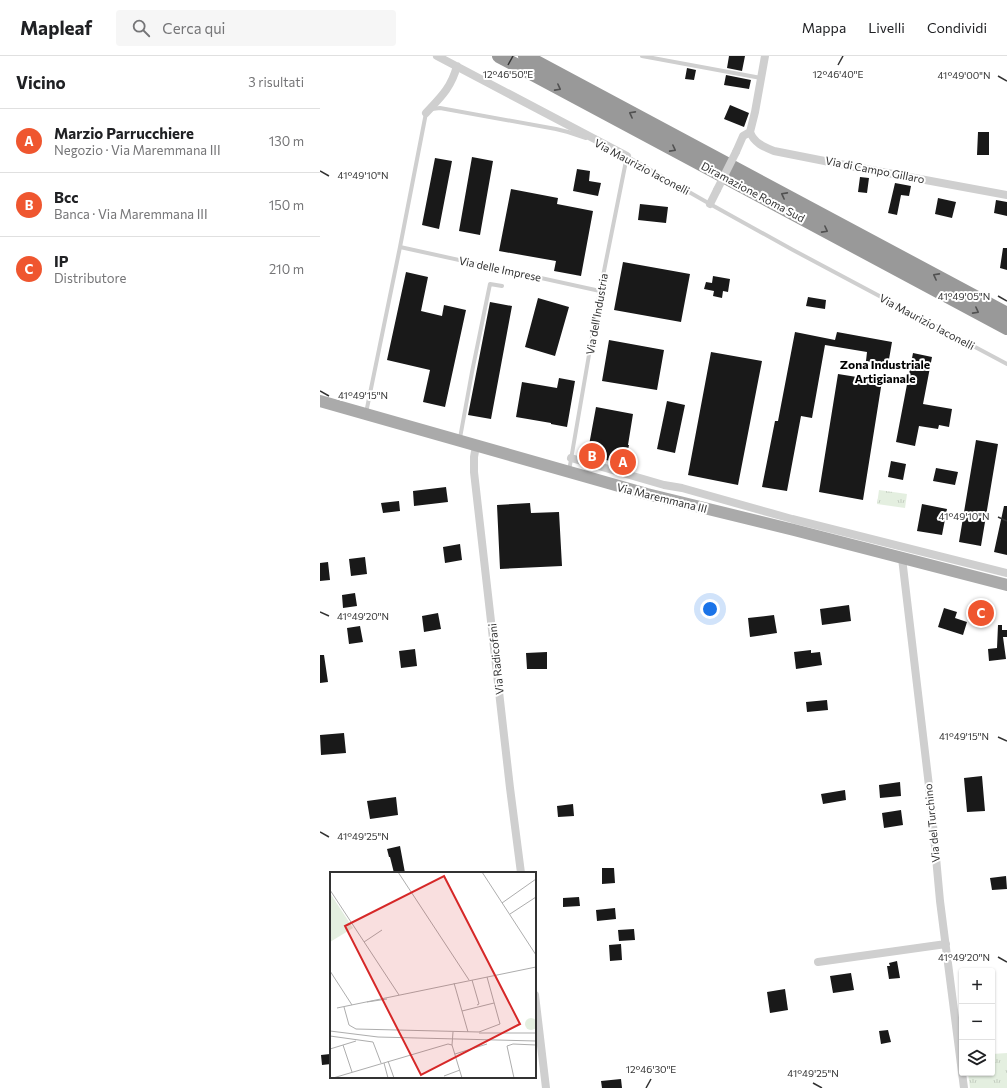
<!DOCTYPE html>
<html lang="it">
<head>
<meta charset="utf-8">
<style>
	body { margin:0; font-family:Commissioner,sans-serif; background:#f6f6f6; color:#202124 }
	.controls { position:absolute; right:12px; bottom:12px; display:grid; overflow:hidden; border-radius:4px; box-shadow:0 1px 3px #0004 }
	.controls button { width:36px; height:36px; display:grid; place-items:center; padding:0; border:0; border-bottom:1px solid #e0e0e0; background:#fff; color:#202124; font:20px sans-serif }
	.you { position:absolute; left:390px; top:553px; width:14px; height:14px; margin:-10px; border:3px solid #fff; border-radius:50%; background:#1a73e8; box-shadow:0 0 0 6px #1a73e833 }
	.badge { display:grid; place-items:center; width:26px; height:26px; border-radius:50%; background:#ef562f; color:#fff; font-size:13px; font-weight:700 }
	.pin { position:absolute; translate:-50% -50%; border:2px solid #fff; box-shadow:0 1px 4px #0006 }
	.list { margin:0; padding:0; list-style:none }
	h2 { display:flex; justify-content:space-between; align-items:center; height:52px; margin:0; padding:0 16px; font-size:17px }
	h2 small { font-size:13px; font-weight:400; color:#757577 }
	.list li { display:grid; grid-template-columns:26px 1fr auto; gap:12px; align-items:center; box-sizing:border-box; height:64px; padding:0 16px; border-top:1px solid #e0e0e0 }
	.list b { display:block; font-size:15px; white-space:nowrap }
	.list p { margin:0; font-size:13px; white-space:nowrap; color:#757577 }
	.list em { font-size:13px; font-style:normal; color:#757577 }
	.icon { flex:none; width:22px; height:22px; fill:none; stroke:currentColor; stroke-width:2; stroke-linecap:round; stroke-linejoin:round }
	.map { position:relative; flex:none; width:687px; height:1032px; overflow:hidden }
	header { display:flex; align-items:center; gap:24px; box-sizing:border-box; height:56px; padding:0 20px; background:#fff; border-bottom:1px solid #e0e0e0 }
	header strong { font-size:19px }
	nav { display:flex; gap:22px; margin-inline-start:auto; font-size:14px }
	.search { width:280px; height:36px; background:#f6f6f6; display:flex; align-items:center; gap:10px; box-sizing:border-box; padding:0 14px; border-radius:4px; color:#757577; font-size:15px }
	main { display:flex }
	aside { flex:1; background:#fff }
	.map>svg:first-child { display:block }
	.grass { fill:url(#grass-tufts) }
	.building { fill:#191919 }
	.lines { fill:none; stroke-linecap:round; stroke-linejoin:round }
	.service { stroke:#cfcfcf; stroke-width:4 }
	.minor { stroke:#cfcfcf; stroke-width:8 }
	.primary { stroke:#aaa; stroke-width:12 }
	.motorway { stroke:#999; stroke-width:14 }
	.minor-bridge { stroke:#cfcfcf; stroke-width:8 }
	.oneway { stroke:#515151 }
	.ticks { fill:none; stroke:#323232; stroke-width:1.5 }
	.labels { text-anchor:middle; stroke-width:4; stroke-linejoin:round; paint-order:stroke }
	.street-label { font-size:11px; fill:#323232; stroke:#fff }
	.neighbourhood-label { font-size:12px; font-weight:bold; fill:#000; stroke:#fff }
	.inset-road { fill:none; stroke:#adadad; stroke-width:1 }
	.view { fill:#d62828; fill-opacity:0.15; stroke:#d62828; stroke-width:2 }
	.inset-edge { fill:none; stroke:#323232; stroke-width:2 }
	.ticks-label { font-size:10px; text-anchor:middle; fill:#323232; stroke:#fff; stroke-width:4; stroke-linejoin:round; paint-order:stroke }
</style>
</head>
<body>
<header>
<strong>Mapleaf</strong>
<div class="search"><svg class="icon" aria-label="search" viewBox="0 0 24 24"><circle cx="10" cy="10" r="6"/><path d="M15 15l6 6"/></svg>Cerca qui</div>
<nav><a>Mappa</a><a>Livelli</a><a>Condividi</a></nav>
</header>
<main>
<aside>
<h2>Vicino<small>3 risultati</small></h2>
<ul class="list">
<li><span class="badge">A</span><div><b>Marzio Parrucchiere</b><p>Negozio · Via Maremmana III</p></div><em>130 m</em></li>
<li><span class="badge">B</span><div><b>Bcc</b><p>Banca · Via Maremmana III</p></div><em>150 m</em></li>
<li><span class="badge">C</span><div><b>IP</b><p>Distributore</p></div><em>210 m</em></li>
</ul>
</aside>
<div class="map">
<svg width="687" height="1032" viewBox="0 0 687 1032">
	<defs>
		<pattern id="grass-tufts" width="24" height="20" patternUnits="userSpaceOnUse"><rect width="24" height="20" fill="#e4efe0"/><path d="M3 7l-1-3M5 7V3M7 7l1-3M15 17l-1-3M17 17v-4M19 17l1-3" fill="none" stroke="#c4cdc1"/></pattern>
	</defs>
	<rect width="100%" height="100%" fill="#fff"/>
	<path class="grass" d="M559 434 587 438 585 452 557 448Z
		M687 997V1032H650L648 1017H672V998Z"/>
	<path class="building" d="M409 0H425L422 15 407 12Z
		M367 12 376 14 374 24 365 23Z
		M406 19 431 24 429 33 404 29Z
		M410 49 429 57 424 71 404 63Z
		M658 76H669V99H657Z
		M152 101 173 105 160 179 139 175Z
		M115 102 132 105 119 173 102 169Z
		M257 113 270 115 269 125 281 127 278 140 253 135Z
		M540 121 549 122 547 137 538 136Z
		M575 127 591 130 589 140 581 139 577 159 568 157Z
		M191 133 238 142 237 148 273 155 261 220 234 215 236 205 179 195Z
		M618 142 636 146 632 162 615 158Z
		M676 144 687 146V160L674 157Z
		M320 148 348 151 346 167 318 164Z
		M683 192H687V214L680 212Z
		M303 206 370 218 361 266 294 254Z
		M86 216 108 221 101 255 122 260 124 249 146 254 125 351 103 346 110 314 67 304Z
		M393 220 410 223 408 236 403 235 402 242 393 240 394 235 384 233 386 226 392 227Z
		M488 241 506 244 505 253 486 250Z
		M218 242 249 251 235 300 205 291Z
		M170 246 192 250 171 363 148 359Z
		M475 276 515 284 517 276 572 286 568 309 546 305 547 296 505 289 492 362 481 360 467 435 442 431 455 365H458Z
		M289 284 344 294 337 334 282 325Z
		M391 296 442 305 418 429 368 419Z
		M593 297 612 301 603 348 632 353 629 371 619 369 618 373 599 370 595 390 576 386Z
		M518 318 562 325 543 444 499 436Z
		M239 322 255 325 247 371 231 368V367L196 361 202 326 237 332Z
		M347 345 365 349 355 397 337 393Z
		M276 351 313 358 308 389H309L305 408 267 400Z
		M656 384 678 388 661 490 639 486Z
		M571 405 586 408 583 424 568 421Z
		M616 412 638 416 635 429 613 425Z
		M126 431 128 446 94 450 93 435Z
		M79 445 80 455 63 457 61 447Z
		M210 447 211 457 239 456 242 510 180 513 177 449Z
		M602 448 627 453 622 479 597 475Z
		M684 450H687V499L674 496Z
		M140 488 142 504 125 507 123 491Z
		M45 501 47 518 31 520 29 503Z
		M8 506 10 524 0 525V507Z
		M35 537 37 550 23 552 22 539Z
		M657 543 672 548 665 570 650 566Z
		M529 549 531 565 502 569 500 553Z
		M624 552 637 556 635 562 647 566 643 579 618 571Z
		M118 557 121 573 104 576 102 560Z
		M454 559 457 577 430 581 428 562Z
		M678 569H682V574H687V581H683L686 603 669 605 668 593 677 592Z
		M40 570 43 586 29 588 27 572Z
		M95 593 97 610 81 612 79 595Z
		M491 594V597L500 596 502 609 476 613 474 596Z
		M227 596V613H207L206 597Z
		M0 599H4L8 626 0 627Z
		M507 644 508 654 487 656 486 646Z
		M24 677 26 697 1 699 0 679Z
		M662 720 665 755 647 756 644 722Z
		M580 726 581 740 560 742 559 729Z
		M525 734 526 744 503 748 501 738Z
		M76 741 78 759 50 763 47 745Z
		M253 748 254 760 238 761 237 750Z
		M581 754 583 769 564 772 562 757Z
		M80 790 85 817H74L70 801H69L67 793Z
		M282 812H294L295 827 282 828Z
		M686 820 687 833 672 834 670 822Z
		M259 841 260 850 243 851V842Z
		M295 852 296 863 277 865 276 854Z
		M314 873 315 884 299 885 298 874Z
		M301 888 302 904 290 905 289 889Z
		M577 905 580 922 569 923 567 910H570L569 907Z
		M531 917 534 934 513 937 510 920Z
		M465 933 468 954 450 957 447 936Z
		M568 974 571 986 561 988 559 975Z
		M10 998 11 1008 2 1009 1 999Z
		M301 1023 302 1032H282L281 1025Z"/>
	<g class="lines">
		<path class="service" d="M322 0 441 22
			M306 100 390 148 473 194 687 308
			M80 191 280 235
			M46 357 80 191 106 57 112 53 120 52 236 73 248 76 266 82
			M140 382 152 316 170 228 182 230
			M249 415 280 235 307 100"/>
		<path class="minor" d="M117 0 307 100
			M106 57C121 41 131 32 137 10
			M430 76C434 87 444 91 454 95L535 111 687 139
			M430 76 435 56 445 0
			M416 96 423 80 430 76
			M390 148 397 134
			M156 390 154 401V416L190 732 201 817
			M251 402 344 429 362 432 472 463 687 517
			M582 502 611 747 620 845 644 1032
			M498 906 626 888
			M215 939 226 1032"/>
		<path class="primary" d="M0 345 327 438 474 474 687 529"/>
		<path class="motorway" d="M179 0 687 272
			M205 0 687 258"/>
		<path class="minor-bridge" d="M397 134 416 96"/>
	</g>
	<defs><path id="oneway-chevron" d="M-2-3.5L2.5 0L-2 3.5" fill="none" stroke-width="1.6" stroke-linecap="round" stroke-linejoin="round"/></defs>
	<g class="oneway">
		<use href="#oneway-chevron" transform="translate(238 32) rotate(28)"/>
		<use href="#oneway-chevron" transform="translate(312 58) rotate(-152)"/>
		<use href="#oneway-chevron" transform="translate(353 93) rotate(28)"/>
		<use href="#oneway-chevron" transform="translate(464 139) rotate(-152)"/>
		<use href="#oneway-chevron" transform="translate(505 174) rotate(28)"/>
		<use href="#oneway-chevron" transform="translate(616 220) rotate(-152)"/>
		<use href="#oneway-chevron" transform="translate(656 255) rotate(28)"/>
	</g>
	<path class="ticks" d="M188 9 193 0M518 9 523 0M678 20 687 25M0 115 9 120M678 240 687 245M0 335 9 340M678 461 687 465M0 556 9 560M678 681 687 685M0 776 9 781M678 901 687 906M493 1027 502 1032M326 1032 331 1023"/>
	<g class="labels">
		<g class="street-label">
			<text transform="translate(322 111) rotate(28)" y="4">Via Maurizio Iaconelli</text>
			<text transform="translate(555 114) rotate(11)" y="4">Via di Campo Gillaro</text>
			<text transform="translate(433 136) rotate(28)" y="4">Diramazione Roma Sud</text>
			<text transform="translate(180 213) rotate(12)" y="4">Via delle Imprese</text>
			<text transform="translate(277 258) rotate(-80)" y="4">Via dell'Industria</text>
			<text transform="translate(607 266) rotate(28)" y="4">Via Maurizio Iaconelli</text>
			<text transform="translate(342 442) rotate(14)" y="4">Via Maremmana III</text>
			<text transform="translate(176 603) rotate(-96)" y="4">Via Radicofani</text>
			<text transform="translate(612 767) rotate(-96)" y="4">Via del Turchino</text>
		</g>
		<g class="neighbourhood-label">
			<text x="565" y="313">Zona Industriale<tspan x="565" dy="14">Artigianale</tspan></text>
		</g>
	</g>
	<g transform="translate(10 816)">
		<rect width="206" height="206" fill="#fff"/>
		<path d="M0 21 23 56 0 70Z" fill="#e4efe0"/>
		<path d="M195 152a6 6 0 1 1 12 0a6 6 0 1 1-12 0Z" fill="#e4efe0"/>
		<path class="inset-road" d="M68 0 139 108M152 0 206 83M0 18 69 123M172 31 206 7M180 42 206 25M34 70 52 58M0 99 22 133M142 108 149 132 147 133M124 111 138 160M37 130 57 127M14 135 19 153 26 157 149 160 170 152 157 105M7 136 206 95M132 139 164 131M0 159 48 165 206 169M123 160 122 173 132 206M149 161H206M0 164 43 170 51 191M13 173 22 200M0 177 26 169M125 182 157 172M58 189 64 206M54 191 58 206M114 204 130 198M3 206 118 172 122 173M184 206 177 174 183 172 206 173"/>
		<path class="view" d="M114 4 190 152 91 203 15 54Z"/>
		<rect width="206" height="206" class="inset-edge"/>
	</g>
	<g class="ticks-label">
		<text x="188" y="22">12°46'50"E</text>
		<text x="518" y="22">12°46'40"E</text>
		<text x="644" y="23">41°49'00"N</text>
		<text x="43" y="123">41°49'10"N</text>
		<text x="644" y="244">41°49'05"N</text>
		<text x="43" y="343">41°49'15"N</text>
		<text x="644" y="464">41°49'10"N</text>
		<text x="43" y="564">41°49'20"N</text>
		<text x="644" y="684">41°49'15"N</text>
		<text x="43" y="784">41°49'25"N</text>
		<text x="644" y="905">41°49'20"N</text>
		<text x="331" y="1017">12°46'30"E</text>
		<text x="493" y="1021">41°49'25"N</text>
	</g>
</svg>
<div class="controls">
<button>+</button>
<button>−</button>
<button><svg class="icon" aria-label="layers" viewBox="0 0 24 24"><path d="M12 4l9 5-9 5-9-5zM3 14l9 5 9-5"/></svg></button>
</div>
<div class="you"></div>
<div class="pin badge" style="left:303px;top:406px">A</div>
<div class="pin badge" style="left:272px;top:400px">B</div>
<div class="pin badge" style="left:661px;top:557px">C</div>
</div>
</main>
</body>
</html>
